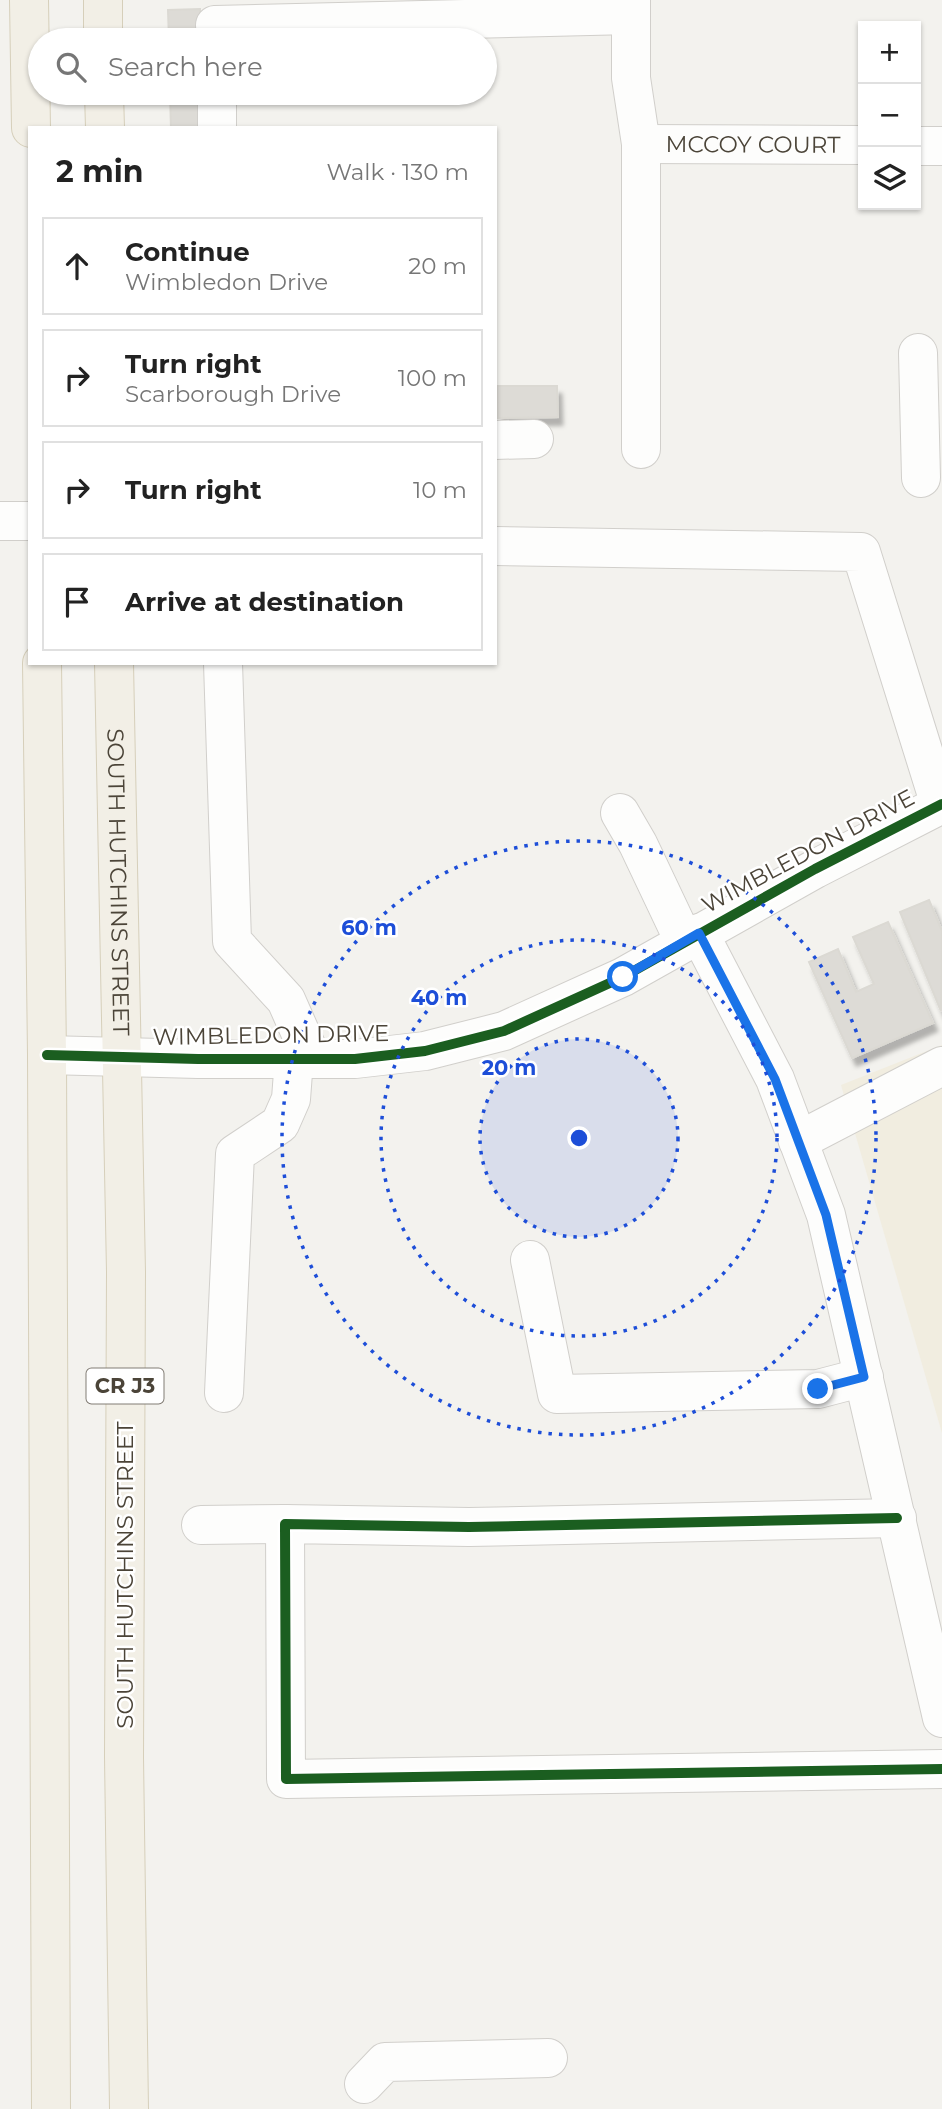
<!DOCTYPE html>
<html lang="en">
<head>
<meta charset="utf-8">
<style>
	body { margin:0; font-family:Montserrat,sans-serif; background:#f2f2f2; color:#222 }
	.controls { position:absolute; right:21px; top:21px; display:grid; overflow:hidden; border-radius:0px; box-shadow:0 2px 5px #0004 }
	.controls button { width:63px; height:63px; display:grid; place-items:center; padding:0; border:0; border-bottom:2px solid #e0e0e0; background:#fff; color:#222; font:35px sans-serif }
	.stop { position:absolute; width:21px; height:21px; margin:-16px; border:5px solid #1a73e8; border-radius:50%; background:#fff }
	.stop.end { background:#1a73e8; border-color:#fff; box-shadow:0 2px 7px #0008 }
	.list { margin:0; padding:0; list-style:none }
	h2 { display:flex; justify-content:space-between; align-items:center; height:91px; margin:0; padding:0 28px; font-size:30px }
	h2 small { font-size:23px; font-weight:400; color:#767676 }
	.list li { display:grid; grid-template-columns:46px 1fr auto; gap:21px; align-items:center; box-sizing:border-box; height:98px; margin:0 14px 14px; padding:0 14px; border:2px solid #e0e0e0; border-radius:0px }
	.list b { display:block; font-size:26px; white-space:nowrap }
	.list p { margin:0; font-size:23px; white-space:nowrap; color:#767676 }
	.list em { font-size:23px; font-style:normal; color:#767676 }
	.icon { flex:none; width:38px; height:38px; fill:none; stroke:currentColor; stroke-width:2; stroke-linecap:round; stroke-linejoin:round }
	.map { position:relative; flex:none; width:942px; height:2109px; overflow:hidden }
	.search { position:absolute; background:#fff; box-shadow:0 2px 5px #0004; left:28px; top:28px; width:469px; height:77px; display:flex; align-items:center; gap:18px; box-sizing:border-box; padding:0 24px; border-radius:38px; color:#767676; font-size:26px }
	.panel { position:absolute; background:#fff; box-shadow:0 2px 5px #0004; left:28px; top:126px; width:469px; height:539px; border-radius:0px }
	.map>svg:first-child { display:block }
	.education { fill:#f1ede0 }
	.building { fill:#dddbd6; stroke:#dbd9d3; stroke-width:2; filter:url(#shadow) }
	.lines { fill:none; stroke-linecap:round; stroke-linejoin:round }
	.minor-casing { stroke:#d1cfcb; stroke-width:40 }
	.major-casing { stroke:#d6cfba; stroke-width:40 }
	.minor { stroke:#fdfdfc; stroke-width:38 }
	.major { stroke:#f2efe6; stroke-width:38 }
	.cycleway-casing { stroke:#fff; stroke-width:15 }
	.cycleway { stroke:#1b5e20; stroke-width:10 }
	.route { stroke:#1a73e8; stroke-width:9 }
	.ring { fill:none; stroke:#1d4ed8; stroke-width:3.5; stroke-dasharray:3.5 7 }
	.labels { text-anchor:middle; stroke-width:5; stroke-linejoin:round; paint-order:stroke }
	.shield { fill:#fff; stroke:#817c74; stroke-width:2 }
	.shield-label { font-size:21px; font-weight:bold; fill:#4b4438 }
	.street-label { font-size:23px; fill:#4b4438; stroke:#fff }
	.centre { fill:#1d4ed8; stroke:#fff; stroke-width:3.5 }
	.ring-label { font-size:21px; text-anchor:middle; font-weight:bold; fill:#1d4ed8; stroke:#fff; stroke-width:5; stroke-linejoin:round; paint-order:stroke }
</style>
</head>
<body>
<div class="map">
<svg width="942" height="2109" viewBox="0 0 942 2109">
	<defs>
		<filter id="shadow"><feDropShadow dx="4.5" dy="8" stdDeviation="2" flood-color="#0004"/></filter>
	</defs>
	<rect width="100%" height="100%" fill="#f3f2ee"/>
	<path class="education" d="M942 1045V1433L841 1085Z"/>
	<path class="building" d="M200 9V40H169L168 10Z
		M170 93H201L202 128H171Z
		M497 386H557L558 417 498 418Z
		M929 900 942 931 941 1011 900 912Z
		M888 922 933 1023 852 1058 809 962 838 949 856 992 874 984 853 937Z"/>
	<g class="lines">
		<g class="minor-casing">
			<g id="minor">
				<path d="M631 0V78L641 144V449"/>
				<path d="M216 40 215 25 631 15"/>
				<path d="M217 93V128"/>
				<path id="s1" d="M641 144 863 145"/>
				<path d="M916 146H942"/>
				<path d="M918 353 921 478"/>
				<path d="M495 440 534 439"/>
				<path d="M0 521H30"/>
				<path d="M495 546 861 552 940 805"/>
				<path d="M223 663 232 941 286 1000 312 1059"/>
				<path d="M620 813 638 844 684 941"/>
				<path d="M699 933 775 1079 826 1215 942 1718"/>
				<path d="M47 1055 198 1059H355L425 1051 504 1031 623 977 815 869 942 804"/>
				<path d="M798 1141 942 1066"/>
				<path d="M530 1260 557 1394 818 1389 864 1377"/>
				<path d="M224 1393 235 1154 280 1124 291 1099 294 1059"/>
				<path d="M897 1518 469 1527 285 1524 286 1779 942 1769"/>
				<path d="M201 1525 285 1524"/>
				<path d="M364 2084 385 2062 548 2058"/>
			</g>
		</g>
		<g class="major-casing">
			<g id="major">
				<path d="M29 0 31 128"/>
				<path d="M103 0V40"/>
				<path d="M104 93 105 128"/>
				<path d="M42 663 47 1055 51 2109"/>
				<path id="s2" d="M114 663 126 1272 124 1757 129 2109"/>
			</g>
		</g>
		<use href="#minor" class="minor"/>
		<use href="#major" class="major"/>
		<g class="cycleway-casing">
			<path id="cycleway" d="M47 1055 198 1059H355L425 1051 504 1031 623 977 815 869 942 804
				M897 1518 469 1527 285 1524 286 1779 942 1769"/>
		</g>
		<use href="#cycleway" class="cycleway"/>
	</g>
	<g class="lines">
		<path class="route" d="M623 977 699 933 775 1079 826 1215 864 1377 818 1389"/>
	</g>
	<circle cx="579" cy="1138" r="99" fill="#1d4ed8" fill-opacity=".12"/>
	<g class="ring">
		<circle cx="579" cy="1138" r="99"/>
		<circle cx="579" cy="1138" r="198"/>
		<circle cx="579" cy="1138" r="297"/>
	</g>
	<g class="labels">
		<rect class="shield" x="86.5" y="1368.5" width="77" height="35" rx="5"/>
		<g class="shield-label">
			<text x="125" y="1393">CR J3</text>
		</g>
		<g class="street-label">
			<text dy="8" stroke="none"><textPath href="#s1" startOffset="112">MCCOY COURT</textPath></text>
			<text transform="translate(808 851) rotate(-28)" y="8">WIMBLEDON DRIVE</text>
			<text dy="8" stroke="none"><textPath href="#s2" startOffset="219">SOUTH HUTCHINS STREET</textPath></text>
			<text transform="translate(271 1035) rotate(-1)" y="8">WIMBLEDON DRIVE</text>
			<text transform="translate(125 1575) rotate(-90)" y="8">SOUTH HUTCHINS STREET</text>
		</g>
	</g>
	<circle cx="579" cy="1138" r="10" class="centre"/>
	<g class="ring-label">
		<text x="369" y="935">60 m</text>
		<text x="439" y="1005">40 m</text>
		<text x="509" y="1075">20 m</text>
	</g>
</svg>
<div class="controls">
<button>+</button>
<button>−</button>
<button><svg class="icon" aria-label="layers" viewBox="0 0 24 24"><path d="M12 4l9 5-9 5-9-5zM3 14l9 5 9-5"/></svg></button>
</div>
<div class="stop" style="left:623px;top:977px"></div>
<div class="stop end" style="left:818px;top:1389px"></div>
<div class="search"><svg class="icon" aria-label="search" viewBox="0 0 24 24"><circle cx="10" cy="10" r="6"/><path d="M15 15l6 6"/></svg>Search here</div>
<section class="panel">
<h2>2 min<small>Walk · 130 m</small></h2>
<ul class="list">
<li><svg class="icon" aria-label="ahead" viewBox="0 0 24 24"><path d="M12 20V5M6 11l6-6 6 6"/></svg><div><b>Continue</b><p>Wimbledon Drive</p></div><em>20 m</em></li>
<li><svg class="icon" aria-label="right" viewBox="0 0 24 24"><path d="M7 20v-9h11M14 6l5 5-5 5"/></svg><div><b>Turn right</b><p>Scarborough Drive</p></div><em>100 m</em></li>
<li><svg class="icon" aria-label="right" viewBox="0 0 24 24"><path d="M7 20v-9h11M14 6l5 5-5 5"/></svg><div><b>Turn right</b></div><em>10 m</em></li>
<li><svg class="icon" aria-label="arrive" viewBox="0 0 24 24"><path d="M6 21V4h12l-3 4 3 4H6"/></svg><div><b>Arrive at destination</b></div></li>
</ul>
</section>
</div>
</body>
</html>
